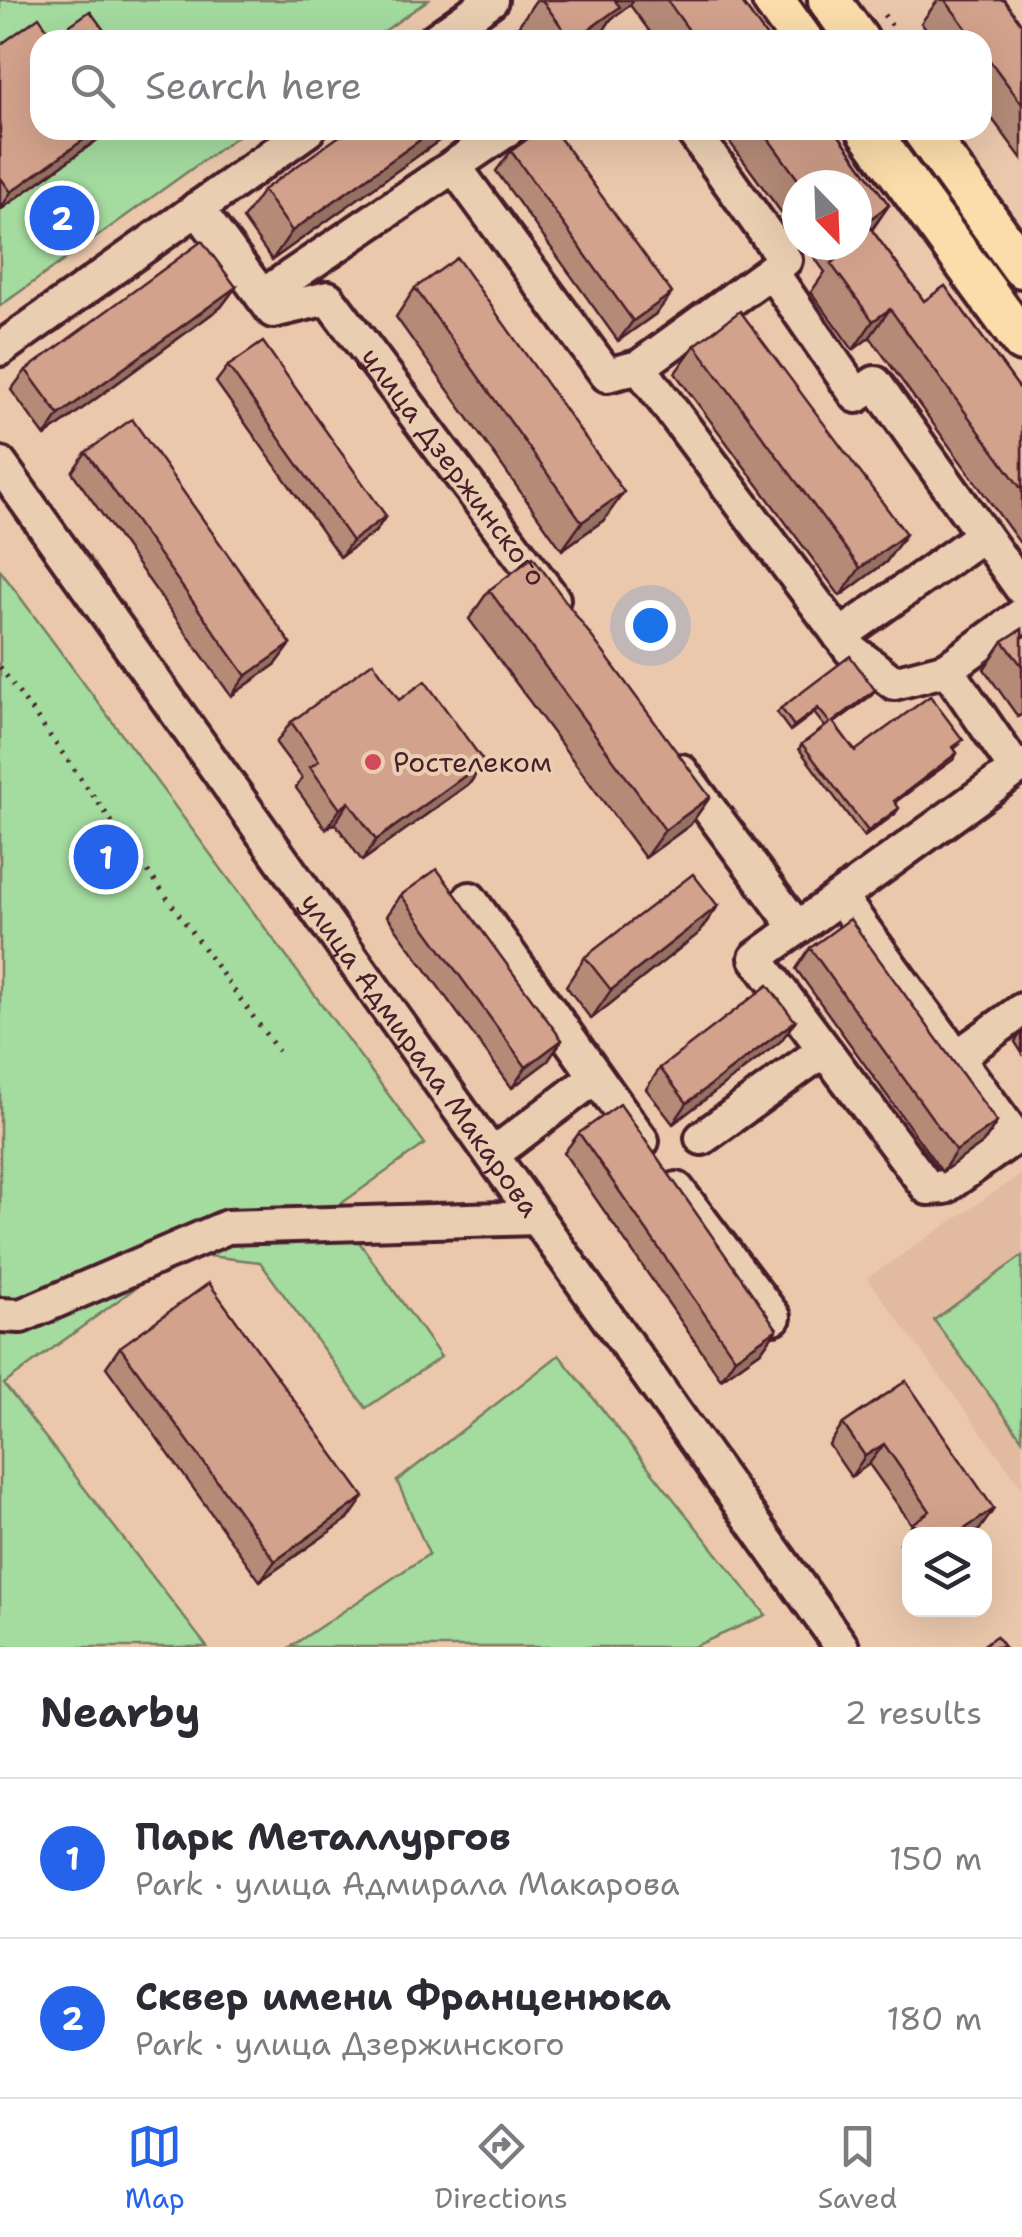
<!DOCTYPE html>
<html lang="en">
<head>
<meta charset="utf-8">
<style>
	body { margin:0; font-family:"Shantell Sans",sans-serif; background:#f2f2f3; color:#2b2b33 }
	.controls { position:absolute; right:30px; bottom:30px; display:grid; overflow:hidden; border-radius:20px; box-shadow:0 10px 40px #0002 }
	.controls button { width:90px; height:90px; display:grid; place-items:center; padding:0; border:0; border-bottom:2px solid #e1e1e2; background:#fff; color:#2b2b33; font:50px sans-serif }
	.compass { position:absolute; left:782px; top:170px; width:90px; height:90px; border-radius:50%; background:#fff; box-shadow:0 10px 40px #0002; rotate:157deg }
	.you { position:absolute; left:650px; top:625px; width:35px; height:35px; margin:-25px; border:8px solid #fff; border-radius:50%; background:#1a73e8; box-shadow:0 0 0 15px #1a73e833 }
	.badge { display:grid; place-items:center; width:65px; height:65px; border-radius:50%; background:#2563eb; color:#fff; font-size:32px; font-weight:700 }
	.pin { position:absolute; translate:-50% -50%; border:5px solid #fff; box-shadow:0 2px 10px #0006 }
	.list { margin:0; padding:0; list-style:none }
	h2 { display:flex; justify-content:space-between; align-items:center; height:130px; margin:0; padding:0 40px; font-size:42px }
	h2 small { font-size:32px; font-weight:400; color:#7c7c81 }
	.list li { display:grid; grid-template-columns:65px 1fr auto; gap:30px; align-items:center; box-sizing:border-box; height:160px; padding:0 40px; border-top:2px solid #e1e1e2 }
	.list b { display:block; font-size:38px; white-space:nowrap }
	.list p { margin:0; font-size:32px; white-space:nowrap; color:#7c7c81 }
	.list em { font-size:32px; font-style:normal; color:#7c7c81 }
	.icon { flex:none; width:55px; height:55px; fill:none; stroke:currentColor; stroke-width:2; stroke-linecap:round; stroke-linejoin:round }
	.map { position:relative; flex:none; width:1022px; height:1647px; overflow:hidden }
	.search { position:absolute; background:#fff; box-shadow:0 10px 40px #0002; left:30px; right:30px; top:30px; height:110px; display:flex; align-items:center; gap:25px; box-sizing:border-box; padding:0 35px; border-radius:30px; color:#7c7c81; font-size:38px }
	.sheet { height:450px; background:#fff }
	nav { display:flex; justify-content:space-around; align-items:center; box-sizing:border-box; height:140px; border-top:2px solid #e1e1e2; background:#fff; font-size:28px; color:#7c7c81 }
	nav a { display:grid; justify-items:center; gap:5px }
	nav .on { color:#2563eb }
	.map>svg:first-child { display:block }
	.built { fill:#e1baa0 }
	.green { fill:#a4db9f; stroke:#777d65; stroke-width:2.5 }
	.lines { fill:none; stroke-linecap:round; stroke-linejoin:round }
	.minor-casing { stroke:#4a1f2b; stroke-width:40 }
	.major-casing { stroke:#4a1f2b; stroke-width:48 }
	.path { stroke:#4a1f2b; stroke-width:5; stroke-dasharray:2.5 8; stroke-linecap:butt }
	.minor { stroke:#eaceb1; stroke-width:32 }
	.major { stroke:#fbddab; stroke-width:40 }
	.wall { fill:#b58b78; stroke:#4a1f2b; stroke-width:2.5 }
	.shaded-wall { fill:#947162; stroke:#4a1f2b; stroke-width:2.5 }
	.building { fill:#d3a28c; stroke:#4a1f2b; stroke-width:2.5 }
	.poi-dot { fill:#d1495b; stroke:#eaceb1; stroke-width:4 }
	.labels { text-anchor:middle; stroke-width:8; stroke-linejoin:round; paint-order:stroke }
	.street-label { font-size:28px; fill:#4a1f2b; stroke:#eaceb1 }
	.poi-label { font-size:28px; fill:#4a1f2b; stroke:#eaceb1; text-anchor:start }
</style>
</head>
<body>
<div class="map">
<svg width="1022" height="1647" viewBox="0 0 1022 1647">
	<rect width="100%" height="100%" fill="#ebc8ac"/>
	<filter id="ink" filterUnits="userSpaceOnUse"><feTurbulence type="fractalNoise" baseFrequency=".01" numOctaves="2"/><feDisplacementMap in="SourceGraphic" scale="20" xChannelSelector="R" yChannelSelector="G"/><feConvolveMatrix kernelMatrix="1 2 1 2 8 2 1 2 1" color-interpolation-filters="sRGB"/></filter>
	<g filter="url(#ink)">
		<path class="built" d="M1022 1174V1487L867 1278Z"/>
		<path class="green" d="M0 0H428L372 40H40V130H246L0 306Z
			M0 570 425 1144 335 1208 441 1357 366 1408 260 1262 183 1253 4 1384 207 1647H0Z
			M1022 1256V1439L934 1320Z
			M559 1355 766 1615 693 1647H290L429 1554 397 1481Z"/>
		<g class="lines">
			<g class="minor-casing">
				<g id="minor">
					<path d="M435 40 491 0"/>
					<path d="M692 130 785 260 771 271 857 396 875 383 1022 589"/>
					<path d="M454 166 607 375 639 367 850 649 894 683 947 669"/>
					<path id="s1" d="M197 208 273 311 328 298 553 599"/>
					<path d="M262 296 507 130"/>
					<path d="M0 349 308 130"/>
					<path d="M639 367 771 271"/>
					<path id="s2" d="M0 464 842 1647"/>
					<path d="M840 636 983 535"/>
					<path d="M1016 769 947 669 1022 615"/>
					<path d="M681 771 797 928"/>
					<path d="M840 897 1015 1137 945 1187 928 1188 756 958 1022 765"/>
					<path d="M470 899 642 1141"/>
					<path d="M957 1057 1022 1010"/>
					<path d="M702 1138 824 1050"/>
					<path d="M492 1155 594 1078"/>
					<path d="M677 1189 774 1317"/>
					<path d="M0 1315 21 1316 227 1227 537 1218"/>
				</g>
			</g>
			<g class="major-casing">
				<path id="major" d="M773 0 802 40
					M829 0 858 40
					M868 130 1022 341
					M923 130 1022 267"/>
			</g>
			<path class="path" d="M884 15 902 40
				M0 667 278 1051"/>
			<use href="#minor" class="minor"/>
			<use href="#major" class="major"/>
		</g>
		<path class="wall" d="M536 0H740L769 40H656L630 5 611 19 600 36 593 40H530L519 25Z
			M938 0H1004L1022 25V159L982 105V40H934L921 23Z
			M0 45 40 130H105L97 140 0 210Z
			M454 130 272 260 243 219 263 190Z
			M721 130H835L889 205 872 230 924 301 945 286 1022 392V546L870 337 853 350 811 292 825 272 805 245H857V185H797V234Z
			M511 151 657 313 618 341 496 171Z
			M236 287 221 307 45 436 11 390 26 370Z
			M415 288 604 520 562 550 396 317Z
			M695 345 906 534 886 562 840 596 675 373Z
			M228 366 386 516 375 532 340 557 216 382Z
			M86 452 291 644 276 664 231 696 72 472Z
			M489 590 710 797 690 825 645 858 469 619Z
			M1022 629V714L1018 717 984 669 1003 641Z
			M875 690 872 695 834 723 855 751 959 745 954 749 957 753 954 759 895 802V814L864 837 799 749 802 744 825 727 814 713 790 731 777 713 781 708Z
			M399 700 484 762 470 783 362 861 335 823 326 829 296 788 302 778 276 743 291 722Z
			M401 895 562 1040 548 1061 512 1088 387 916Z
			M718 906 698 934 591 1019 566 986 585 957Z
			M810 948 997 1122 983 1143 942 1172 796 969Z
			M795 1021 781 1041 673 1124 646 1089 660 1068Z
			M1022 1031V1053L1015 1042Z
			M579 1133 777 1329 762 1350 721 1379 564 1153Z
			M120 1347 349 1518 260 1581 106 1367Z
			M906 1381 980 1529 972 1534H910V1559L899 1543 912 1525 869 1464 851 1477 829 1445 843 1424Z"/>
		<path class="shaded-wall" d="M618 0H634L630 5 611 19 600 36 593 40H574Z
			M97 130H105L97 140 0 210 11 192Z
			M434 130H454L272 260 292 231Z
			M889 205 869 233 866 222Z
			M236 287 221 307 45 436 59 415Z
			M672 293 657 313 618 341 633 321Z
			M890 309 870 337 853 350 873 321Z
			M624 492 604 520 562 550 582 522Z
			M386 516 375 532 340 557 352 541Z
			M906 534 886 562 840 596 860 568Z
			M291 644 276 664 231 696 246 676Z
			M875 690 872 695 829 727 833 722Z
			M818 708 814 713 790 731 794 726Z
			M957 753 954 759 890 806 894 801Z
			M484 762 470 783 362 861 376 840Z
			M710 797 690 825 645 858 665 830Z
			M349 802 335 823 326 829 340 809Z
			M899 808 895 814 864 837 868 831Z
			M718 906 698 934 591 1019 611 990Z
			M795 1021 781 1041 673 1124 687 1103Z
			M562 1040 548 1061 512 1088 526 1067Z
			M997 1122 983 1143 942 1172 956 1151Z
			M777 1329 762 1350 721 1379 735 1358Z
			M884 1444 869 1464 851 1477 865 1456Z
			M364 1497 349 1518 260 1581 275 1561Z
			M994 1509 980 1529 972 1534H957Z"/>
		<path class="building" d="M542 0H618L616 2 620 7 574 40H571Z
			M667 0H740L769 40H696Z
			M945 0H1004L1022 25V104L982 50V40H975Z
			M90 11 111 40H40V130H97L11 192 0 177V45L39 17 53 37Z
			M348 130H434L292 231 263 190Z
			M540 130H554L672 293 633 321 511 151Z
			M762 130H835L889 205 866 222 924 301 945 286 1022 392V490L890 309 873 321 831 264 849 250 846 245H857V185H802Z
			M202 241 236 287 59 415 26 370Z
			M457 258 624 492 582 522 415 288Z
			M740 311 906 534 860 568 695 345Z
			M263 342 386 516 352 541 228 366Z
			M132 419 291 644 246 676 86 452Z
			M533 557 710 797 665 830 489 590Z
			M1022 629V666L1003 641Z
			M850 656 875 690 833 722 855 751 930 696 963 740 953 747 957 753 894 801 899 808 868 831 802 744 830 723 818 708 794 726 781 708Z
			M373 662 399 700 425 681 484 762 376 840 349 802 340 809 310 767 319 761 291 722Z
			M437 869 562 1040 526 1067 401 895Z
			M693 874 718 906 611 990 585 957Z
			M850 919 997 1122 956 1151 810 948Z
			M768 985 795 1021 687 1103 660 1068Z
			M620 1104 777 1329 735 1358 579 1133Z
			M209 1283 364 1497 275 1561 120 1347Z
			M906 1381 994 1509 957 1534H921L913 1523 930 1511 884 1444 865 1456 843 1424Z
			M996 1636 1004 1647H981Z"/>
	</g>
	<circle class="poi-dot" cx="373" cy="762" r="10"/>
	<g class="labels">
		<g class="street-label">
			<text dy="10" stroke="none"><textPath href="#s1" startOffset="395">улица Дзержинского</textPath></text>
			<text dy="10" stroke="none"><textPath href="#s2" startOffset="725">улица Адмирала Макарова</textPath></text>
		</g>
		<g class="poi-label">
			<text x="393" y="772">Ростелеком</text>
		</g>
	</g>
</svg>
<div class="controls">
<button><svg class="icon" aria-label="layers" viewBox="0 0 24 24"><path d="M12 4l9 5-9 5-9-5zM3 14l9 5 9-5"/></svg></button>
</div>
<svg class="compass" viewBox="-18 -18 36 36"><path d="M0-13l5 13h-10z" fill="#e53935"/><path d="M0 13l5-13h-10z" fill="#7c7c81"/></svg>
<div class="you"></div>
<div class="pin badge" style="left:106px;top:857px">1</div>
<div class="pin badge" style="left:62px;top:218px">2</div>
<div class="search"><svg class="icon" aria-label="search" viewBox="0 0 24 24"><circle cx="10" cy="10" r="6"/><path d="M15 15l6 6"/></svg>Search here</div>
</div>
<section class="sheet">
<h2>Nearby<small>2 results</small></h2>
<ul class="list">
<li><span class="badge">1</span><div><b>Парк Металлургов</b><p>Park · улица Адмирала Макарова</p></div><em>150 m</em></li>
<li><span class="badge">2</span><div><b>Сквер имени Франценюка</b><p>Park · улица Дзержинского</p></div><em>180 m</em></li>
</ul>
</section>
<nav>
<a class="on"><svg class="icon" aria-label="map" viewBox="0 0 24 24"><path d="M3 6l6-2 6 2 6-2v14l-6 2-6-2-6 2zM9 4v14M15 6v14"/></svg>Map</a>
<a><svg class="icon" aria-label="directions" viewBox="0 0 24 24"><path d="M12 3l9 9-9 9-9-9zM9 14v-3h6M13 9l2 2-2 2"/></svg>Directions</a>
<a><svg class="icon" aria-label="saved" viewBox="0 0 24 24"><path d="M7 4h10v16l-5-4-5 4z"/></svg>Saved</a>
</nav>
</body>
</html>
